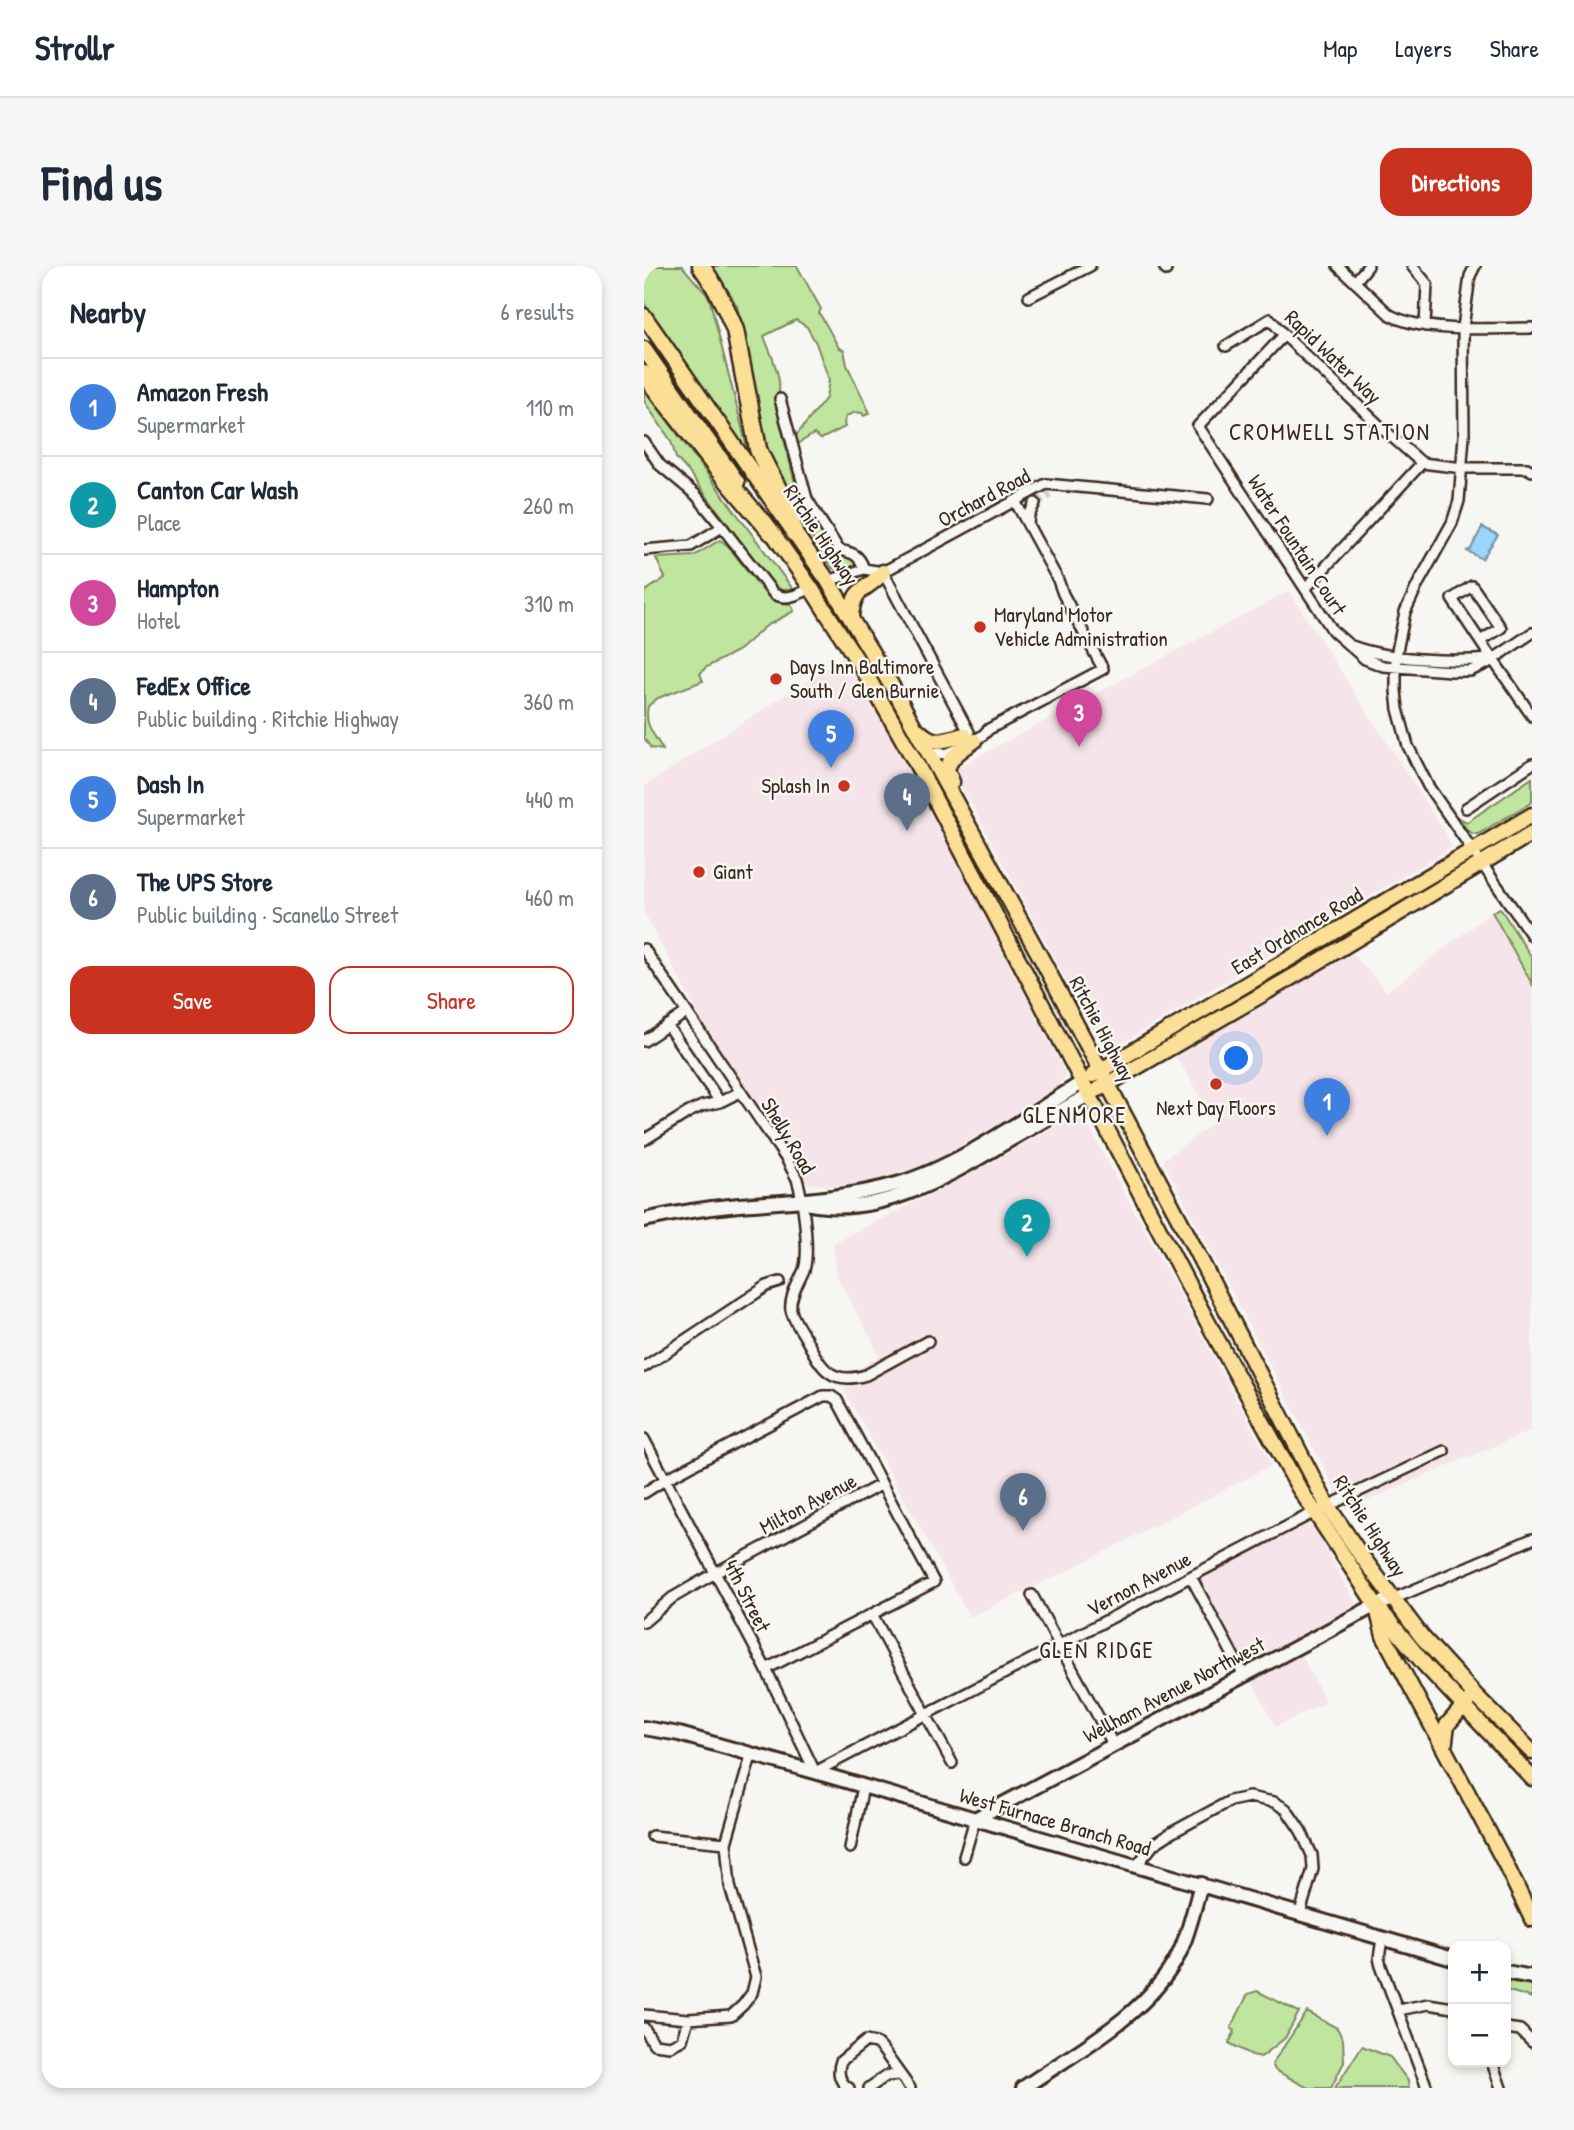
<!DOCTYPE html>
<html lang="en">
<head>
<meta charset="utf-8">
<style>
	body { margin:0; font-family:"Patrick Hand",sans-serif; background:#f6f6f7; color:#1f2937 }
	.controls { position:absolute; right:21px; bottom:21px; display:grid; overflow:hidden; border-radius:14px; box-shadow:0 4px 10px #0003 }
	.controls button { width:63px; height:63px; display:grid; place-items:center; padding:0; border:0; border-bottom:2px solid #e0e1e3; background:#fff; color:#1f2937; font:35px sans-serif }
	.you { position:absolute; left:593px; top:793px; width:24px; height:24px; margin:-18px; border:5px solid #fff; border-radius:50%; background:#1a73e8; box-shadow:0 0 0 10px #1a73e833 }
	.badge { display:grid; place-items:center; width:46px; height:46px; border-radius:50%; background:#c8321e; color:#fff; font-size:23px; font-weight:700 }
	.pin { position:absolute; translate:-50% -58px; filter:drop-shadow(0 2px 4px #0008) }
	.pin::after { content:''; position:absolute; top:37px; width:24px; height:21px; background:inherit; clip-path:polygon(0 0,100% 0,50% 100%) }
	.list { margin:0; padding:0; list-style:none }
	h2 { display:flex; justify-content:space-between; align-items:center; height:91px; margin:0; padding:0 28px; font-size:30px }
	h2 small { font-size:23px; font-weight:400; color:#747a83 }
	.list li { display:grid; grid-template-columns:46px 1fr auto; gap:21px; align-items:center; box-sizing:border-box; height:98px; padding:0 28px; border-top:2px solid #e0e1e3 }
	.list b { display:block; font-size:26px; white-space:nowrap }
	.list p { margin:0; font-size:23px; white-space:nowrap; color:#747a83 }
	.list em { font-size:23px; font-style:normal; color:#747a83 }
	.actions { display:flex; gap:14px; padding:21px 28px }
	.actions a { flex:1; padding:16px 0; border:2px solid #c8321e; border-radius:21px; text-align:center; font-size:24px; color:#c8321e }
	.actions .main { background:#c8321e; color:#fff }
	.map { position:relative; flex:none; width:888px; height:1822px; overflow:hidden; border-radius:21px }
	header { display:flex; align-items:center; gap:42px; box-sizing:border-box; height:98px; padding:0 35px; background:#fff; border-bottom:2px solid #e0e1e3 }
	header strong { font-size:33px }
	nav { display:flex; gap:38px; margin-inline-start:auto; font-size:24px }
	.intro { display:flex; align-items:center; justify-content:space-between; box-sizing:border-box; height:168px; padding:0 42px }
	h1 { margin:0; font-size:49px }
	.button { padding:18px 32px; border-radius:21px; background:#c8321e; color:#fff; font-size:24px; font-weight:700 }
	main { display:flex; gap:42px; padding:0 42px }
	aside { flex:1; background:#fff; border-radius:21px; box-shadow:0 4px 10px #0003 }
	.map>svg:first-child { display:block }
	.built { fill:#f5e5ea }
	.green { fill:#bfe59f; stroke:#7d885e; stroke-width:2 }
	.water { fill:#9bd5fb; stroke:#7591a3; stroke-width:2 }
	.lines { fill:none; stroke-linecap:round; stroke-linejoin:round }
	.street-tunnel { stroke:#d1cdc8; stroke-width:9; stroke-dasharray:9 4.5; stroke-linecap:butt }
	.street-casing { stroke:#3b2a1e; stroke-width:14 }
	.secondary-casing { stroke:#3b2a1e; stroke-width:18 }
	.primary-casing { stroke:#3b2a1e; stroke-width:19 }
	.highway-casing { stroke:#3b2a1e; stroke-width:21 }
	.street { stroke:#f6f6f2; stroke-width:9 }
	.secondary { stroke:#f6f6f2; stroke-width:12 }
	.primary { stroke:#fbdf96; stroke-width:14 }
	.highway { stroke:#fbdf96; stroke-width:16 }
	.poi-dot { fill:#c8321e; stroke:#f6f6f2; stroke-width:2.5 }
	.labels { text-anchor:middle; stroke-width:5; stroke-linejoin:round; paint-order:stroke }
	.street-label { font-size:21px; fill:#3b2a1e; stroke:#f6f6f2 }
	.poi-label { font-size:21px; fill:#3b2a1e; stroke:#f6f6f2; text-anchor:start }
	.neighbourhood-label { font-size:23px; letter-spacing:2px; fill:#3b2a1e; stroke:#f6f6f2 }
</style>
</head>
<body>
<header>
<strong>Strollr</strong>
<nav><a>Map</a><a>Layers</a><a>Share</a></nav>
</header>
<div class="intro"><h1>Find us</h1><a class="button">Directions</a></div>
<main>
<aside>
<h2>Nearby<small>6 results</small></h2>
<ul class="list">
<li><span class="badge" style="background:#3f7fe0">1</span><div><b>Amazon Fresh</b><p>Supermarket</p></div><em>110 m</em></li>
<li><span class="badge" style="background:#0f9aa8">2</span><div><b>Canton Car Wash</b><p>Place</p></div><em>260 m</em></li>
<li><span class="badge" style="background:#d1479c">3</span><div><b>Hampton</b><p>Hotel</p></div><em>310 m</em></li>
<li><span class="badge" style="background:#5c6f8a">4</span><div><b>FedEx Office</b><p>Public building · Ritchie Highway</p></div><em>360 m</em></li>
<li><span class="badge" style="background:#3f7fe0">5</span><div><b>Dash In</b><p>Supermarket</p></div><em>440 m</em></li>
<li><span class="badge" style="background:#5c6f8a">6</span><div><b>The UPS Store</b><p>Public building · Scanello Street</p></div><em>460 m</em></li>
</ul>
<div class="actions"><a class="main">Save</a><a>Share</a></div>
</aside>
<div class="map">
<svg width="888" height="1822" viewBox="0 0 888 1822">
	<rect width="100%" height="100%" fill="#f6f6f2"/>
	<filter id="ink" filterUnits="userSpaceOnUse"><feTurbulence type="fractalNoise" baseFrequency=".0143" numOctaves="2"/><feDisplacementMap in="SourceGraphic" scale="14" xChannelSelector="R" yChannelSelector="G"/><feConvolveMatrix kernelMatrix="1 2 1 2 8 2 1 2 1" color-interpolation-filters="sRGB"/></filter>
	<g filter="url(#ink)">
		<path class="built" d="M645 325 804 571 807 582 461 787 309 504Z
			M200 391 263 500 422 808 411 825 282 899 223 918 183 920 162 917 57 753 0 646V520Z
			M848 646 888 718V1164L703 1243 693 1227 519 894 571 856 529 785 700 684 709 688 743 726Z
			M440 852 628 1199 433 1300 326 1351 200 1125 213 1103 236 1090 192 1008 189 977 321 911 423 854Z
			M662 1259 671 1262 713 1340 651 1377 682 1436 632 1461 554 1313Z"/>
		<path class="green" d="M0 0H38L65 31 105 189 0 37Z
			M65 0H153L177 43 175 47C183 59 188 70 195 82L200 84 203 99 226 147 220 150 218 147 212 146 202 150 200 158 201 161 177 173 170 168 153 178 149 176 151 171 182 132 185 114 172 77 163 61 152 54 120 70C127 90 143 118 131 137L154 229 192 289 196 291 211 290 216 297C207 301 197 306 188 302L153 248 125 190 93 40 85 26Z
			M0 123 148 322 146 324H138L130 319 43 204 32 192 27 175 0 135Z
			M76 274 83 279 123 330 137 337 147 338 150 345 122 360 95 384 61 402 56 408 59 415 14 432 4 440C0 461 10 467 19 484L7 482 0 472V326L21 312 12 292 50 290Z
			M888 512V536L834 568C825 569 820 560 815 552L823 556Z
			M856 642 888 692V718L848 646Z
			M862 1715 888 1719V1732L862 1724Z
			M613 1725 655 1746 641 1772 617 1791 608 1789 585 1777 591 1765 587 1762 604 1728Z
			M663 1746 693 1762 699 1773 700 1796 687 1822H664L631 1804 628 1798Z
			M718 1780 746 1791 764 1815 765 1822H691Z"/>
		<path class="water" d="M838 261 854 269 838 293 823 285 827 283Z"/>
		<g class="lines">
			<path class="street-tunnel" d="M391 237 406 228"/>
			<g class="street-casing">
				<path id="street" d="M520 0 522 4
					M694 0 746 49C782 68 848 62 888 62
					M768 0 783 18 781 60
					M831 0 826 10 819 62 820 170 815 235 808 257 774 318 761 346 752 390V425L754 443 764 480 784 520 888 670
					M711 16 724 0
					M385 31 446 0
					M640 69 554 160 689 365 721 393 739 400 807 405H826L842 398 888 367
					M582 80 626 53 640 69 739 163 778 197 819 202H883L888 205
					M136 133 163 233 195 284C209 287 215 288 220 303
					M0 176 16 199 52 229 78 261
					M384 258 385 249 391 237
					M0 284 47 280 78 261 130 328C143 335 155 328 167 322
					M239 306 325 466
					M184 315 220 303 239 306 402 218 564 233
					M662 322 778 197
					M836 375 857 362 828 320 808 333 844 387 852 398 888 450
					M708 380C745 394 807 396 847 393
					M326 476 338 470 345 463 459 403 419 328 414 314 371 235
					M292 487 302 488 314 483
					M822 542 888 498
					M0 683 143 894C146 900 150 907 153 913 159 932 166 986 160 1004 155 1016 145 1031 147 1044 149 1054 157 1064 162 1073 177 1101 186 1120 222 1109L284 1075
					M23 759 76 836
					M0 775 43 746
					M0 874 45 846 58 840 76 836 96 826
					M0 1101 123 1020 136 1016
					M0 1173 122 1403 171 1506 663 1250 800 1185
					M0 1227 22 1213 179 1130H187L193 1134 290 1316 122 1403
					M547 1311 599 1408
					M388 1329 469 1478
					M749 1333 888 1273
					M228 1348 308 1497
					M0 1356 28 1332 71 1307 238 1218
					M8 1570 82 1577
					M206 1582 219 1521
					M320 1591 331 1553
					M493 1599 510 1578 527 1567 586 1535 605 1531 630 1536 642 1543 657 1565 668 1589 669 1603 656 1647
					M738 1673 735 1692 737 1700 783 1822
					M755 1744 784 1738 809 1742
					M0 1749 44 1753 87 1750 99 1739 108 1727 112 1711 86 1620 82 1577 107 1490
					M0 1762 10 1778 26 1780 38 1774 44 1753
					M862 1762 876 1764 888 1776
					M848 1796 857 1822
					M205 1822C195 1816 193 1806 197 1795L222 1775 232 1777 238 1783 266 1822
					M225 1822 242 1810 256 1809"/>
			</g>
			<g class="secondary-casing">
				<path id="secondary" d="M162 937C231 953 300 913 357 879 387 862 416 845 446 828
					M0 954C31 947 63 942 95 939 148 935 201 933 253 918 316 900 383 850 439 816
					M0 1462 35 1468 171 1506 809 1693
					M331 1553 732 1339 749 1333
					M862 1706 888 1711
					M379 1822C433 1785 503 1749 534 1690 545 1668 550 1642 557 1618"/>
			</g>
			<g class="primary-casing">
				<path id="primary" d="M0 50 184 315 249 422 397 692 540 962 683 1239 716 1288 778 1371 831 1429 888 1486
					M0 83 93 216
					M121 256 167 322 220 405 272 497 563 1055 655 1222 732 1339 781 1399 888 1512
					M207 351C210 318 222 327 239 306
					M274 464C291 481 300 474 320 469
					M308 516 303 504C306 490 319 483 330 475
					M449 809 888 549
					M455 823 674 696 888 567
					M734 1346 740 1370 861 1597 888 1653
					M800 1482 803 1459 824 1435"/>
			</g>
			<g class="highway-casing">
				<path id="highway" d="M57 0C72 20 82 41 91 64L114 183C125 211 147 237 150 267
					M0 108 72 201 127 266"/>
			</g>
			<use href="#street" class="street"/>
			<use href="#secondary" class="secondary"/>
			<use href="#primary" class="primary"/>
			<use href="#highway" class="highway"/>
		</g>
	</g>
	<g class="poi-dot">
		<circle cx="336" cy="361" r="7"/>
		<circle cx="132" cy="413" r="7"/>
		<circle cx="200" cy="520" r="7"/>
		<circle cx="55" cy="606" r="7"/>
		<circle cx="572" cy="818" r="7"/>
	</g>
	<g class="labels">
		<g class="street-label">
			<text transform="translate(689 91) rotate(44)" y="7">Rapid Water Way</text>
			<text transform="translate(340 232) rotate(-28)" y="7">Orchard Road</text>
			<text transform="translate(177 269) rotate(56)" y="7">Ritchie Highway</text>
			<text transform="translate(653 279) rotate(57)" y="7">Water Fountain Court</text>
			<text transform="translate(653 665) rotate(-31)" y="7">East Ordnance Road</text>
			<text transform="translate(458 763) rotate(62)" y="7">Ritchie Highway</text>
			<text transform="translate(144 870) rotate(59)" y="7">Shelly Road</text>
			<text transform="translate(164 1238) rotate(-28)" y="7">Milton Avenue</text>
			<text transform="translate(726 1260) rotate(57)" y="7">Ritchie Highway</text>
			<text transform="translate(495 1318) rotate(-28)" y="7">Vernon Avenue</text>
			<text transform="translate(103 1330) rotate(63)" y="7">4th Street</text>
			<text transform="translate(530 1424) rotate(-28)" y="7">Wellham Avenue Northwest</text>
			<text transform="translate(411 1556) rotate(16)" y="7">West Furnace Branch Road</text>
		</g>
		<g class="poi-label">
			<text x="350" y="356">Maryland Motor<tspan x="350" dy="24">Vehicle Administration</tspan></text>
			<text x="146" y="408">Days Inn Baltimore<tspan x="146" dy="24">South / Glen Burnie</tspan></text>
			<text x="186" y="527" text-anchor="end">Splash In</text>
			<text x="69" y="613">Giant</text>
			<text x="572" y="849" text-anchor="middle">Next Day Floors</text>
		</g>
		<g class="neighbourhood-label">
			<text x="686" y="174">CROMWELL STATION</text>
			<text x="431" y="857">GLENMORE</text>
			<text x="453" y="1392">GLEN RIDGE</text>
		</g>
	</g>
</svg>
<div class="controls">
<button>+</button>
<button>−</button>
</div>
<div class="you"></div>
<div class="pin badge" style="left:683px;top:870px;background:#3f7fe0">1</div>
<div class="pin badge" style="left:383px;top:991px;background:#0f9aa8">2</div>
<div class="pin badge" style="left:435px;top:481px;background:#d1479c">3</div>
<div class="pin badge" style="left:263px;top:565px;background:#5c6f8a">4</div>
<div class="pin badge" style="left:187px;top:502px;background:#3f7fe0">5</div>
<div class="pin badge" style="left:379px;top:1265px;background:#5c6f8a">6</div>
</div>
</main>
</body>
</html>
